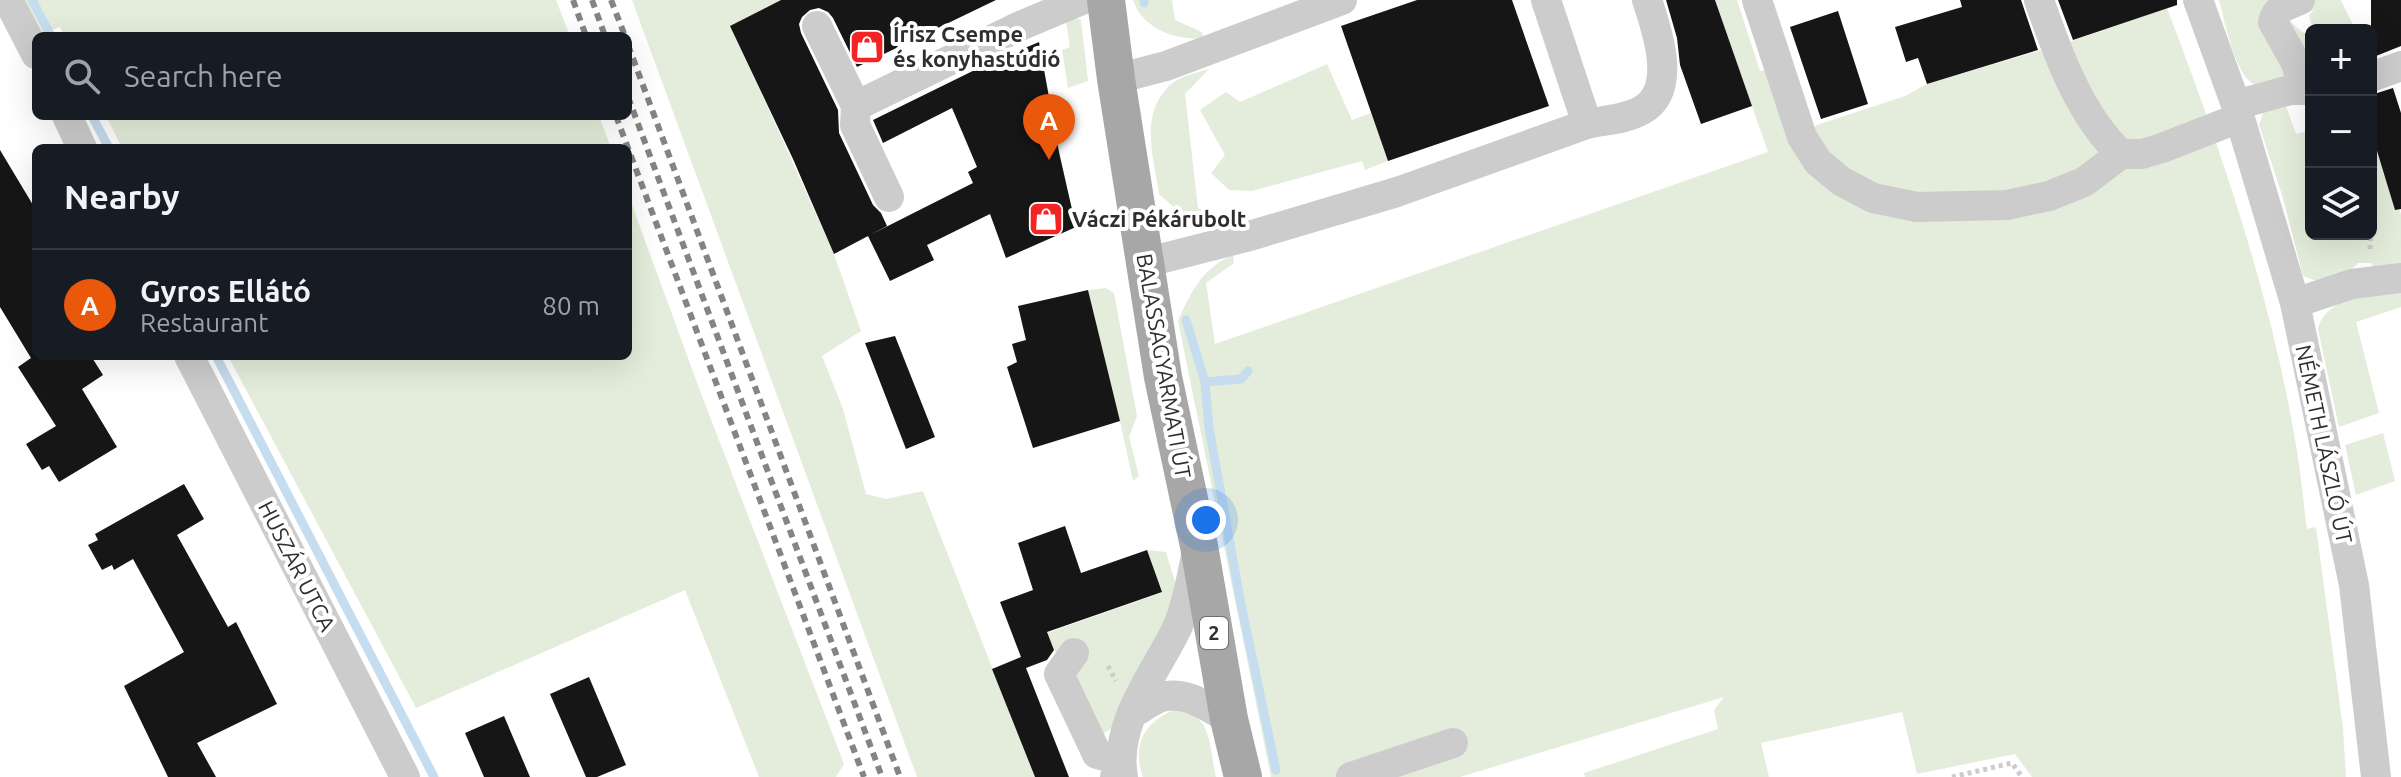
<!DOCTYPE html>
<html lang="en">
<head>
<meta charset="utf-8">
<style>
	body { margin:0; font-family:Ubuntu,sans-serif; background:#242831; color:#f1f3f6 }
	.controls { position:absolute; right:24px; top:24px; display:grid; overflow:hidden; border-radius:12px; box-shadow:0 8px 32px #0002 }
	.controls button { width:72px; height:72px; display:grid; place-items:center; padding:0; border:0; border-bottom:2px solid #363941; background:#171b24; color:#f1f3f6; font:40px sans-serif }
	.you { position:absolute; left:1206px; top:520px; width:28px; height:28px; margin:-20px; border:6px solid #fff; border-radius:50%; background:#1a73e8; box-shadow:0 0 0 12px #1a73e833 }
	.badge { display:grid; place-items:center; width:52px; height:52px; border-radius:50%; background:#ea580c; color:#fff; font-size:26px; font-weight:700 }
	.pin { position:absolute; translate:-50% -66px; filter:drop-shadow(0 2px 4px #0008) }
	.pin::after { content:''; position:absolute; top:42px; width:28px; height:24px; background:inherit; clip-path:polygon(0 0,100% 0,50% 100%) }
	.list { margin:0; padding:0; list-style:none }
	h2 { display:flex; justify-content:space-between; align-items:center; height:104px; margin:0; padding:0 32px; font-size:34px }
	h2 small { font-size:26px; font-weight:400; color:#9ea1a6 }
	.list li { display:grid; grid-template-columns:52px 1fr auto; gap:24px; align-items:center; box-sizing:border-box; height:112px; padding:0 32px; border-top:2px solid #363941 }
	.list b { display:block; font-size:30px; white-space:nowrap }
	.list p { margin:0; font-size:26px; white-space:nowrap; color:#9ea1a6 }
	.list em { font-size:26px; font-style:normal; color:#9ea1a6 }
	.icon { flex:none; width:44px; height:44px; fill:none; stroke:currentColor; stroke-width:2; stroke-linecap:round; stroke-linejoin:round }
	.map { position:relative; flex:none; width:2401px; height:777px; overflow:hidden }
	.search { position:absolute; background:#171b24; box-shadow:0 8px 32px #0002; left:32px; top:32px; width:600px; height:88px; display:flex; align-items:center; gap:20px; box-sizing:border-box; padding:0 28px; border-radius:12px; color:#9ea1a6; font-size:30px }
	.panel { position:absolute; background:#171b24; box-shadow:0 8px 32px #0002; left:32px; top:144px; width:600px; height:216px; border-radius:12px }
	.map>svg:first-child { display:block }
	.green { fill:#e4eddb }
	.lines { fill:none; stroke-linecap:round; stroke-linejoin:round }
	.stream { stroke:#c6dcef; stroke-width:9 }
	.building { fill:#161616 }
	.path { stroke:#ccc; stroke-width:5; stroke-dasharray:4 4; stroke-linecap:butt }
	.minor { stroke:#ccc; stroke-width:30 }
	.major { stroke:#a7a7a7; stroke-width:38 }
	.rail { stroke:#848484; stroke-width:6; stroke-dasharray:8 6; stroke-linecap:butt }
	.labels { text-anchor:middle; stroke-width:8; stroke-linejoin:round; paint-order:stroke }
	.shield { fill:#fff; stroke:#6d6d6d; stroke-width:2 }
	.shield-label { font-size:20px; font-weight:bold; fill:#2f2f2f }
	.poi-label { font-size:22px; font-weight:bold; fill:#2f2f2f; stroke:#fff; text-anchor:start }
	.street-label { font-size:22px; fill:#2f2f2f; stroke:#fff }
</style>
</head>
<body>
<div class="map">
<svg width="2401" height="777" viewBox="0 0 2401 777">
	<rect width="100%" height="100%" fill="#fff"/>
	<path class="green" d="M8 0H556L570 36H65L60 27 28 39Z
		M632 0H782L731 26 834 254 861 331 822 356 843 409 866 494 886 499 923 491 1035 777H917Z
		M1133 0H1172L1175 20 1202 32 1203 38C1175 41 1142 28 1133 0Z
		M1715 0H1737L1760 71 1767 70 1792 143 1817 125 1905 96 1927 84 2069 42 2167 8C2221 150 2271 295 2296 445 2301 473 2303 501 2307 529L2316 527 2343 728 2346 777H2032L2015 754 1917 774 1902 712 1761 743 1769 777H1585L1584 773 1718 729 1714 710 1724 697 1460 777H1271L1178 321C1190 293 1203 267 1233 255L1234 263 1206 283 1215 344 1768 152Z
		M2219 0H2276L2285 70 2282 79C2272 83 2261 89 2252 83 2235 73 2224 19 2219 0Z
		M2315 0H2341L2354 27 2345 30H2313L2309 15 2314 10 2289 20 2302 32 2311 36V48L2306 49 2298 45 2285 12Z
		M1074 17 1081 20 1088 81 1068 88 1062 50 1070 47 1066 21Z
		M1327 64 1352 120 1371 113 1388 161 1365 170 1362 161 1252 191 1229 190 1211 173 1225 155 1200 110 1226 92 1240 102Z
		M1209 69 1185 94 1198 208 1227 221 1187 219 1159 194C1154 158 1139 115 1169 86 1179 76 1196 73 1209 69Z
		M2285 103 2296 134 2311 130V234H2371V131L2401 214V268L2377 274 2371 263H2358C2336 284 2333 288 2303 276L2283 198 2259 125 2264 110Z
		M106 116H599L611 148H122Z
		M628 194 702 396 844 764 836 777H759L685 590 416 708 228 356H628Z
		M1106 288 1114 293 1137 416 1129 437 1139 476 1133 481 1120 421 1088 290Z
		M2401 288V307L2356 322 2379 413 2339 427 2318 329C2325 297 2374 293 2401 288Z
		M2383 433 2395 481 2356 495 2345 445Z
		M1147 550 1166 552 1175 582 1174 605 1113 728 1104 733 1095 728 1057 656 1047 633 1161 593Z
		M1178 708C1213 716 1209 747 1216 777H1143C1131 742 1146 721 1178 708Z"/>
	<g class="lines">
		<path class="stream" d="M32 0 51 36
			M1144 0V3
			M92 116 109 148
			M1186 320 1205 382 1209 428 1241 604 1276 770
			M216 356 434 777
			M1205 382 1241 379 1248 371"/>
	</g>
	<path class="building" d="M781 0H996L857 67 833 18 828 12 819 8 810 10 802 17 799 24 801 33 838 110 839 133 873 205 881 213 887 226 834 254 793 159 730 26Z
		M1417 0H1512L1549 106 1388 161 1341 26Z
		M1666 0H1715L1752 106 1701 124 1680 65 1677 38Z
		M1960 0H2021L2038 50 1927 84 1918 58 1906 62 1895 27 1962 7Z
		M2058 0H2177V5L2073 40Z
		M2371 0H2401V46L2371 58Z
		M1838 11 1868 104 1821 119 1790 27Z
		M1039 42 1059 152 1076 227 1006 258 990 214 927 245 934 260 890 281 868 236 973 183 968 172 977 167 952 108 883 143 873 120 989 63Z
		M2393 88 2401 113V209L2395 210 2371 131V95Z
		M0 150 36 210V356H91L103 375 82 389 117 447 59 482 49 466 42 470 26 444 56 426 18 367 31 358 0 307Z
		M1088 290 1120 421 1033 448 1007 367 1017 362 1012 344 1026 340 1018 306Z
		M895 336 935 437 906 449 865 343Z
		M184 484 204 519 177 535 228 627 236 622 277 704 197 743 216 777H168L124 686 184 652 133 559 114 570 112 565 102 570 88 545 98 540 95 534Z
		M1065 526 1081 573 1147 550 1162 592 1047 632 1054 650 1047 660 1026 668 1069 777H1035L992 669 1021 657 1000 602 1033 590 1018 543Z
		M589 677 626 765 597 777H586L550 694Z
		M504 716 530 777H484L465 733Z"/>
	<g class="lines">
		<path class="path" d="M2347 29 2348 30
			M2370 249 2371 227
			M1108 666 1116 681
			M1952 777 2012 763 2022 777"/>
		<path class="minor" d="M8 0 36 54
			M1757 0 1802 137 1818 162 1841 181 1873 198 1917 207 2007 205 2049 196 2084 182 2121 154H2142L2162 148 2239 118
			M2039 0C2057 52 2080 116 2121 154
			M2198 0 2236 105 2295 303 2354 585 2376 777
			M2300 0C2287 5 2277 7 2273 22L2297 65 2301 88
			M817 26 856 106 855 125 889 197
			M2371 77 2401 66
			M1116 79 1166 66 1342 0
			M2236 105 2290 90H2311
			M856 106 1020 26 1082 0
			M67 116 82 148
			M1587 124C1605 120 1627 119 1642 110 1678 90 1657 30 1647 0
			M1144 263 1246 237 1397 192 1587 124 1546 0
			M2295 303 2352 284 2401 278
			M189 356 405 777
			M1074 653 1059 674 1097 754 1120 760 1115 777
			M1133 713C1142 708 1152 700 1162 697 1186 690 1209 708 1229 719
			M1123 777C1113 723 1155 674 1177 628 1187 605 1191 580 1196 556
			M1351 777 1453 743"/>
		<path class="major" d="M1106 0 1116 79 1163 377 1199 546 1229 719 1243 777"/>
		<path class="rail" d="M573 0 586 36
			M592 0 605 36
			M611 0 625 36
			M628 45 900 777
			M628 97 882 777
			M616 116 864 777"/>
	</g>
	<defs>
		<g id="shop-square" transform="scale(1.8)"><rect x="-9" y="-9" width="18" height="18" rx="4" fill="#f42324" stroke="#fff"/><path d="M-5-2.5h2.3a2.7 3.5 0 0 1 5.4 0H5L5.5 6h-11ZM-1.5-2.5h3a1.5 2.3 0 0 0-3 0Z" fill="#fff"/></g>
	</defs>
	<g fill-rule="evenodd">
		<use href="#shop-square" x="867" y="47"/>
		<use href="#shop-square" x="1046" y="219"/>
	</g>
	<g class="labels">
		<rect class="shield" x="1200" y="617" width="28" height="32" rx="6"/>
		<g class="shield-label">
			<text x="1214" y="640">2</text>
		</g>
		<g class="poi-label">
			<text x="893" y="42">Írisz Csempe<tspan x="893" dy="25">és konyhastúdió</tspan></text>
			<text x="1072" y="227">Váczi Pékárubolt</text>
		</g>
		<g class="street-label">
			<text transform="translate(1164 366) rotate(80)" y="8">BALASSAGYARMATI ÚT</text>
			<text transform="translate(2324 444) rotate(78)" y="8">NÉMETH LÁSZLÓ ÚT</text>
			<text transform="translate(297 566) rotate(63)" y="8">HUSZÁR UTCA</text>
		</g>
	</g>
</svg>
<div class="controls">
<button>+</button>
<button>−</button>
<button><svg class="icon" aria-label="layers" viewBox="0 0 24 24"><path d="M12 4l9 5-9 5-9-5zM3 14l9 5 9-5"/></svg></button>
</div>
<div class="you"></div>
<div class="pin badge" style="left:1049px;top:160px">A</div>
<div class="search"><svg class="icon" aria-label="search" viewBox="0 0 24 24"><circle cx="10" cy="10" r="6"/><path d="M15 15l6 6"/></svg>Search here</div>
<section class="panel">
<h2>Nearby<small></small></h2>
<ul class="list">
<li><span class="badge">A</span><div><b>Gyros Ellátó</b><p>Restaurant</p></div><em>80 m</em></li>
</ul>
</section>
</div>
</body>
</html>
